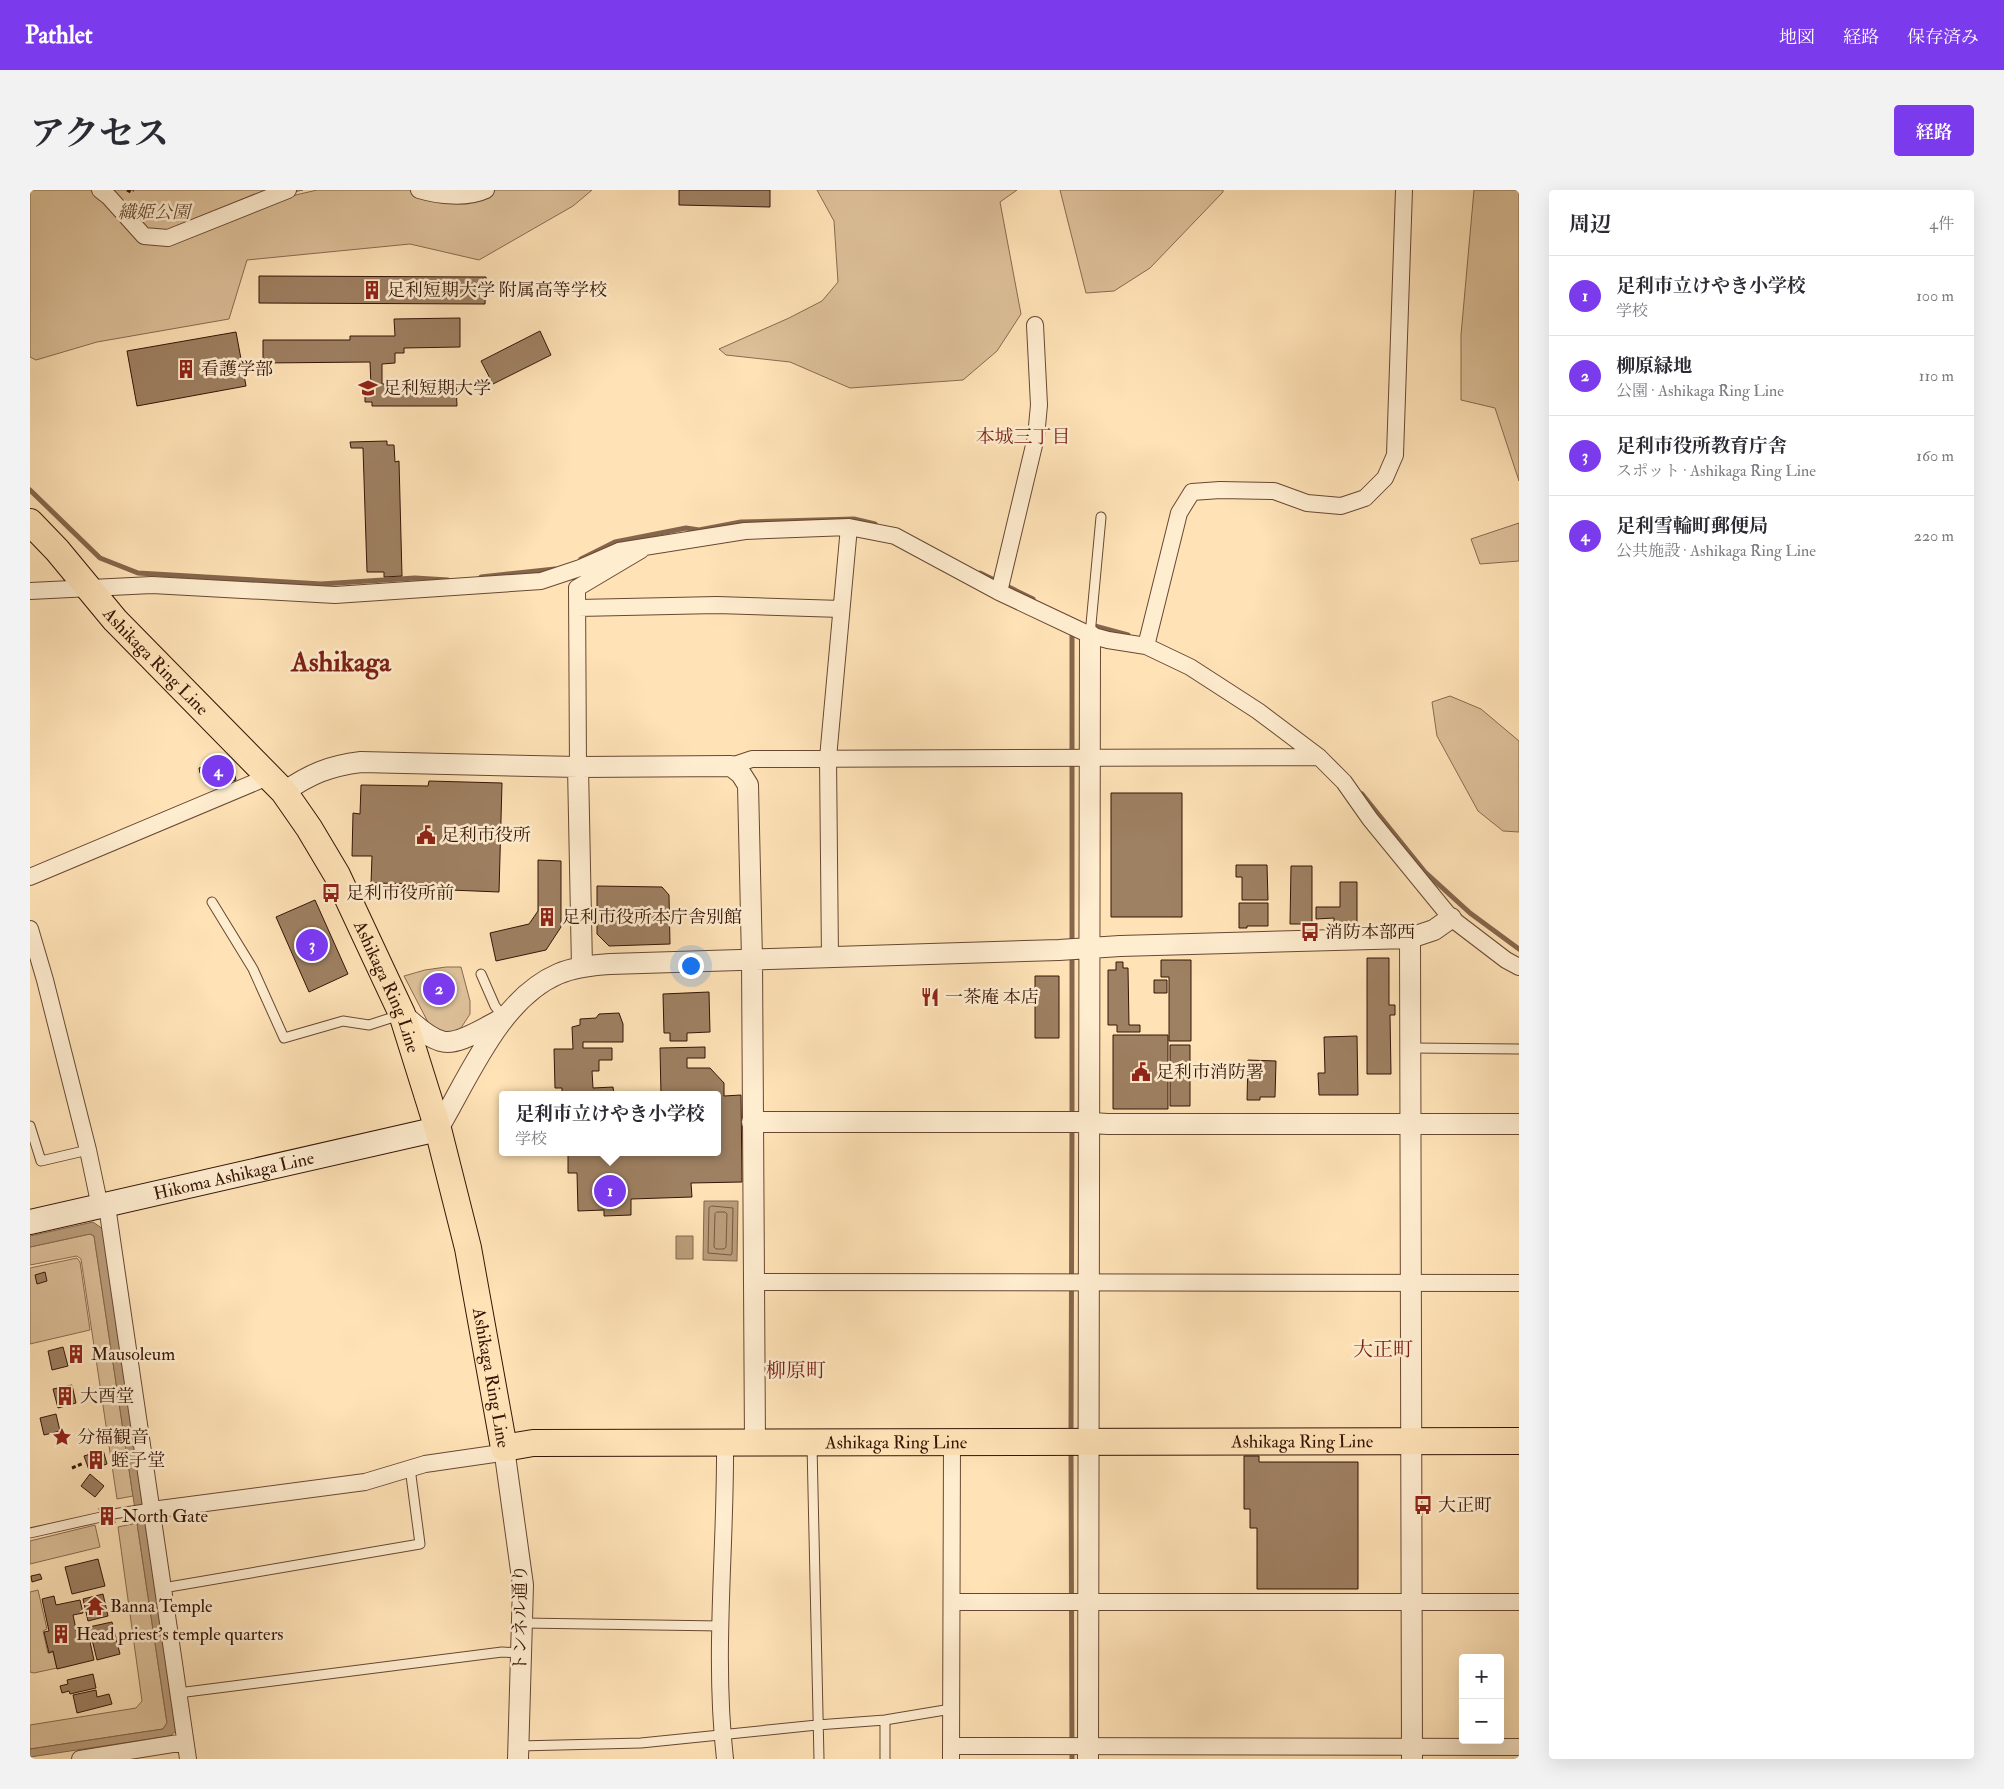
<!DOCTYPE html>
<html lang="ja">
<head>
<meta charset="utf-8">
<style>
	body { margin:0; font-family:"IM FELL Double Pica","Noto Serif JP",serif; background:#f2f2f3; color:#2b2b33 }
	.controls { position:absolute; right:15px; bottom:15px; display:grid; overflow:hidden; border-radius:5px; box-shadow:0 5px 20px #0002 }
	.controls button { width:45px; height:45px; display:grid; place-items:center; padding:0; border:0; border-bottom:1px solid #e1e1e2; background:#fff; color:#2b2b33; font:25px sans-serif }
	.you { position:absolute; left:660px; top:775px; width:18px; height:18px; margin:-12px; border:4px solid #fff; border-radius:50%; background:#1a73e8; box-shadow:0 0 0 8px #1a73e833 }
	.badge { display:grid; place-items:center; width:32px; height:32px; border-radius:50%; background:#7c3aed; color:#fff; font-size:16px; font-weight:700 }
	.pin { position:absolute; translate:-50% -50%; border:2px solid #fff; box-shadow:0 1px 5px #0006 }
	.popup { position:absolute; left:469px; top:901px; width:222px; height:65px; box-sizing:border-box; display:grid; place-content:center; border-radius:5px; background:#fff; filter:drop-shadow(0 1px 4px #0005); font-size:16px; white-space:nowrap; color:#7c7c81 }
	.popup b { font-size:19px; color:#2b2b33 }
	.popup::after { content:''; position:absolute; left:50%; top:100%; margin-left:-10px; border:10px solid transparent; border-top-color:#fff }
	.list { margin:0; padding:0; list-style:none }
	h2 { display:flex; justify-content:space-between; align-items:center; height:65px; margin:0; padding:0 20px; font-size:21px }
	h2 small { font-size:16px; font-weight:400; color:#7c7c81 }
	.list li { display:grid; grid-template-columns:32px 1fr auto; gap:15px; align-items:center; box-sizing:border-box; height:80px; padding:0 20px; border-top:1px solid #e1e1e2 }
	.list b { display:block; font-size:19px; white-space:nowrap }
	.list p { margin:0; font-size:16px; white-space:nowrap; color:#7c7c81 }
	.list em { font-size:16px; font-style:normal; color:#7c7c81 }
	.map { position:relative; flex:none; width:1489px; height:1569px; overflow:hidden; border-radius:5px }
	header { display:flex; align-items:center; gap:30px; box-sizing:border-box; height:70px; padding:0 25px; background:#7c3aed; color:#fff }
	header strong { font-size:24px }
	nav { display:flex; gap:28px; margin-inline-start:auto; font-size:18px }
	.intro { display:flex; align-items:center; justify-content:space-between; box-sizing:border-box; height:120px; padding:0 30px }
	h1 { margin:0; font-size:35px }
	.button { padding:12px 22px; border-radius:5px; background:#7c3aed; color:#fff; font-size:18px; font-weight:700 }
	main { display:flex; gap:30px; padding:0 30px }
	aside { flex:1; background:#fff; border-radius:5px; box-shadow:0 5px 20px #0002 }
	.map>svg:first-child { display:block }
	.green { fill:#ddc099; stroke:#896a50 }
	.water { fill:#ba9d7b; stroke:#85664c }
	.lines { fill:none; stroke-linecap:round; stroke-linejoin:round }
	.shore { stroke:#785840; stroke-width:1 }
	.stream { stroke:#85664c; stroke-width:5 }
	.building { fill:#9e8062; stroke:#351406 }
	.service-casing { stroke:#684832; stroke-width:11 }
	.minor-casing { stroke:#684832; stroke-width:18 }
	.tertiary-casing { stroke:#684832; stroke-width:22 }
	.secondary-casing { stroke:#351406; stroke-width:26 }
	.primary-casing { stroke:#351406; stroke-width:28 }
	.path { stroke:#351406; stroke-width:3; stroke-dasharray:4 2.5; stroke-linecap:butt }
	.service { stroke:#ffedd0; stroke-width:9 }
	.minor { stroke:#ffedd0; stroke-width:16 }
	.tertiary { stroke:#ffedd0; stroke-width:20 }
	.secondary { stroke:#ffedd0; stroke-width:24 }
	.primary { stroke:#ffe3b7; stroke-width:26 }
	.labels { text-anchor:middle; stroke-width:5; stroke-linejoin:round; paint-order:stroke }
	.park-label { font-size:18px; font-style:italic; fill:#674832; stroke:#ffedd0 }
	.poi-label { font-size:18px; fill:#351406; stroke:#ffedd0; text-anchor:start }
	.street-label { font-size:18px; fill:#351406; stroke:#ffedd0 }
	.neighbourhood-label { font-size:19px; fill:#7a1f14; stroke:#ffedd0 }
	.quarter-label { font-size:20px; fill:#7a1f14; stroke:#ffedd0 }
	.town-label { font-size:28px; font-weight:bold; fill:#7a1f14; stroke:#ffedd0 }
</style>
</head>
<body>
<header>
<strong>Pathlet</strong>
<nav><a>地図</a><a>経路</a><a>保存済み</a></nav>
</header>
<div class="intro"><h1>アクセス</h1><a class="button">経路</a></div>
<main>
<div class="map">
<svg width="1489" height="1569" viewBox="0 0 1489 1569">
	<rect width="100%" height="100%" fill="#ffe3b7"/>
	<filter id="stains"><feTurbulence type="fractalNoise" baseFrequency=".004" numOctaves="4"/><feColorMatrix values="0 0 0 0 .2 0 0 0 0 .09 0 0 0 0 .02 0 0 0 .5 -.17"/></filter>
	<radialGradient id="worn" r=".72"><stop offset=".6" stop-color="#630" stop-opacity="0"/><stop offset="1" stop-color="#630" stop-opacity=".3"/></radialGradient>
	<path class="green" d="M0 0H273L244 6 219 16 287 0H562L543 16 449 70 380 54 217 70 199 129 67 152 6 170 0 167Z
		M787 0H987L970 12 991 124 967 161 933 190 820 198 760 172 696 165 689 159 759 128 792 111 808 92 804 31Z
		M1030 0H1193V2L1120 78 1084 101 1056 103Z
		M1444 0H1489V291L1465 218 1431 210V145Z
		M1489 333V371L1450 374 1441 349Z
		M1420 506 1451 519 1489 551V642L1473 641 1448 621 1407 546 1402 512Z
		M416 777H431L440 811V824L429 841 419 844 400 836 374 786 395 780Z
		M60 1044 64 1046 103 1306 87 1309 51 1069 47 1066 0 1075V1057Z
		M47 1068 50 1072 60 1140 0 1154V1078Z
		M107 1333 137 1533 133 1539 0 1559V1535L106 1518 112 1511 88 1337Z
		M65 1335 70 1357 0 1374V1351Z
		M8 1400 17 1439 13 1441 18 1463 23 1462 27 1478 4 1483 0 1482V1402Z"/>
	<path class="water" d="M674 1011H708L707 1071 673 1070Z
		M63 1032 73 1039 146 1541 140 1546 0 1567V1559L133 1539 137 1533 64 1046 60 1044 0 1057V1046Z
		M646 1046H663V1069H646Z"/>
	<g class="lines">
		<path class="shore" d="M682 1016 703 1018 702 1063 701 1065 678 1063 679 1018Z
			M687 1022H695L697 1024 696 1057 694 1059H686L684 1057 685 1024Z"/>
		<path class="stream" d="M0 300 70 368 108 383 291 394 385 388 418 390
			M551 369 585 352 656 338 669 340 711 332 824 329 845 334
			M950 383 1003 409
			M451 387 525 379
			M1061 435 1098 445
			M1332 604 1395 682 1440 723 1489 759
			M1042 756V439
			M1042 928V764
			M1041 1246 1042 937
			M1041 1259 1042 1569"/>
	</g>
	<path class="building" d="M649 0H740V17L649 15Z
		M229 86 456 87 455 114 229 113Z
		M430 128V157L374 158V163H365V173L352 174V194H426L427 216H342V212H335V196H341L340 172 233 173V150H320V146H365L364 129Z
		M510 141 521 165 463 194 451 171Z
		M206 142 216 196 107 216 97 161Z
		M357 251V255H364L365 272 369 271 372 386 354 387V382H337L333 258H321L320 252Z
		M192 566 197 581 203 579 206 590 185 597 179 580 170 583 169 578 185 573 184 568Z
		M399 591 472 593 469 702 396 699V694L341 693 342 666H322L323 623 330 624 331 595 398 596Z
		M1081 603H1152V727H1081Z
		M508 670 531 671V737L516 760 466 771 460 743 499 734 508 721Z
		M1206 675H1237L1238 710H1212V687H1206Z
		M1261 676H1282V734H1260Z
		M1310 692H1327V735H1304V728L1286 729V717H1310Z
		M567 696 632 697 639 705 640 754 579 756 567 744Z
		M285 710 318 784 279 802 246 727Z
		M1209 713H1238V736H1217V738H1209Z
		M1337 768H1359V815H1365V825H1360L1361 884H1337Z
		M1131 770H1161V851H1139V787H1131Z
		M1086 772H1093V778H1098L1099 835H1110V842H1087V835H1078V780H1086Z
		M1005 786H1029V848H1005Z
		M1124 790H1137V803H1124Z
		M679 802 680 842 657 843V851H640V843H634L633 804Z
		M589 823 593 834V852H553V858H582V870H569V881H562L563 898 583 897 584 905H532V898H525L524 859H543L542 837 550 835V829L566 828 569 824Z
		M1083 845H1138V919H1083Z
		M1327 846 1328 905H1289L1288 883H1295L1294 847Z
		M1140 855H1160V916H1140Z
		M675 857V868H657V878H680L694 893V906L711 905 712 992 661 993 662 1007 601 1009V1025L574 1026V1020L548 1021 547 983H538V962H688V905H631L630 858Z
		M1218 870 1246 871 1245 907H1230V910H1217Z
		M15 1082 17 1091 7 1094 5 1085Z
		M33 1157 38 1176 22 1180 18 1161Z
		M49 1157 52 1168 42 1170 39 1159Z
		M42 1195 46 1213 28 1218 23 1199Z
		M26 1224 30 1241 14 1245 10 1228Z
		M73 1260 77 1274 59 1280 54 1266Z
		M1214 1266H1229V1272H1328V1399H1227V1338H1220V1319H1214Z
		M60 1284 74 1296 65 1307 51 1296Z
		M81 1316 85 1333 73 1336 69 1318Z
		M68 1369 75 1396 42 1404 35 1377Z
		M10 1384 12 1389 2 1392 1 1386Z
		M73 1404 78 1426 58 1431 53 1409Z
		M24 1406 26 1415 50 1410 53 1423 43 1425 48 1449 59 1447 64 1470 27 1479 23 1461 19 1463 14 1442 19 1441 12 1409Z
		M82 1432 90 1464 67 1470 59 1437Z
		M63 1484 66 1498 40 1504 39 1501 32 1503 30 1496 38 1494 37 1490Z
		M66 1500 67 1507 79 1504 82 1514 47 1523 43 1505Z"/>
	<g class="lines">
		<g class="service-casing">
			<path id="service" d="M1060 445 1071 327
				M182 712 223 779 254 848 313 831 339 835 370 825
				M451 784 465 816 474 828
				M1382 858 1489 859
				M0 936 11 971 58 960
				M782 1255 789 1569
				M83 1324 121 1318
				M0 1343 71 1327
				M133 1398 390 1354 380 1278
				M493 1433 691 1436
				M148 1503 472 1462 491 1463
				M855 1530V1569
				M489 1556 611 1553 787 1535 855 1530 921 1519"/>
		</g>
		<g class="minor-casing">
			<path id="minor" d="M70 0 79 7 114 46 138 48 258 0
				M389 0C409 6 437 9 456 0
				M0 401 122 395 305 405 511 391 550 378 589 361 715 341 819 337 865 346 969 402 1060 445 1078 450 1116 456 1160 477 1228 521 1289 567 1314 592 1340 629 1421 728 1476 770 1489 777
				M969 402 1006 247 1009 215 1005 135
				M548 418 687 415 811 419
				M1116 456 1149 323 1162 302 1190 300 1244 301 1277 313 1311 316 1335 308 1355 288 1365 265 1374 0
				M701 576 722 569 1289 567
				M548 577 547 398 611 360
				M0 687 240 586
				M0 739 15 790 58 960 70 1017
				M800 768 798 568 819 337
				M77 1016 158 1569
				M722 1092 1489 1093
				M122 1320 335 1292 395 1274 464 1264 474 1258
				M922 1412H1489
				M921 1556 1489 1557
				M50 1569 155 1552
				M695 1569C683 1464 696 1358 695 1253
				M921 1569 922 1252"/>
		</g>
		<g class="tertiary-casing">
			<path id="tertiary" d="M548 577 552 777
				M254 602C280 584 299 576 331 572L548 577 701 576 711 584 718 595 722 769 725 1253
				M1380 748 1382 1569
				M372 824C384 833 396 847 411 851 427 857 457 836 472 829
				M722 932H1047L1078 934H1489
				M408 939C439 887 470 809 528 784 544 777 563 775 580 774L1029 760 1090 756 1380 748 1404 740 1421 728
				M474 1258 493 1395 488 1569
				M1058 1569C1058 1194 1061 819 1060 445"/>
		</g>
		<g class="secondary-casing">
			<g id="secondary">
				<path id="s1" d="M0 1032 408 939"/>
			</g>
		</g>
		<g class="primary-casing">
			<g id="primary">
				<path id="s2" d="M0 332 27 360 85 430 254 602 279 638 307 685 372 824 408 939 438 1058 474 1258 503 1253 1489 1251"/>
			</g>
		</g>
		<path class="path" d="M97 0 101 2 103 0
			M42 1278 54 1273"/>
		<use href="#service" class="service"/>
		<use href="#minor" class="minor"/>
		<use href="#tertiary" class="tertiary"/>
		<use href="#secondary" class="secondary"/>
		<use href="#primary" class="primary"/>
	</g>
	<defs>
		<g id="building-bare" transform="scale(1.5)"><path d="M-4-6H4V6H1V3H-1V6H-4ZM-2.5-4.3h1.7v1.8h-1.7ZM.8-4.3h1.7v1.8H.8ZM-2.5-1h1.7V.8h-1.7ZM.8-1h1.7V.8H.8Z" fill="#8f2418" stroke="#ffedd0" stroke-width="2.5" paint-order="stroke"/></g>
		<g id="university-bare" transform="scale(1.5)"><path d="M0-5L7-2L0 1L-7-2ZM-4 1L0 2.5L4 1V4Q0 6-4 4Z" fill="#8f2418" stroke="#ffedd0" stroke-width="2.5" paint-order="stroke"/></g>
		<g id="civic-bare" transform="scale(1.5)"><path d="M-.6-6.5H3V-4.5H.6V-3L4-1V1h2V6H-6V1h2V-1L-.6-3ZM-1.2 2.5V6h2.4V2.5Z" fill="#8f2418" stroke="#ffedd0" stroke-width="2.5" paint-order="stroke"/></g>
		<g id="bus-bare" transform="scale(1.5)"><path d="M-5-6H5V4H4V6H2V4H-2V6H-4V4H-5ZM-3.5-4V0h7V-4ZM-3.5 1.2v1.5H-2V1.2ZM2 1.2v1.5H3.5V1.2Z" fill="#8f2418" stroke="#ffedd0" stroke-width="2.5" paint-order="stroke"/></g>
		<g id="restaurant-bare" transform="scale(1.5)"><path d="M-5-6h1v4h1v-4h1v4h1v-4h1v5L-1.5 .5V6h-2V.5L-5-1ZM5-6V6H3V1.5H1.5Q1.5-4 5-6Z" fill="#8f2418" stroke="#ffedd0" stroke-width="2.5" paint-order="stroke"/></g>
		<g id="sight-bare" transform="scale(1.5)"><path d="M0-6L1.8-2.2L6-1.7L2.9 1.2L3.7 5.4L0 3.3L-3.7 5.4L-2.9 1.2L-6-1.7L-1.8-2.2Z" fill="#8f2418" stroke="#ffedd0" stroke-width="2.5" paint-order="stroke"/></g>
		<g id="temple-bare" transform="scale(1.5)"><path d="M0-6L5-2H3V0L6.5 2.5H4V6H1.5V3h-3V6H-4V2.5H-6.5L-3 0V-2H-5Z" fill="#8f2418" stroke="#ffedd0" stroke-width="2.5" paint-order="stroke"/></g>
	</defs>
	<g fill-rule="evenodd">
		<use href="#building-bare" x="342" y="100"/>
		<use href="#building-bare" x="156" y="179"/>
		<use href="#university-bare" x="338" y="198"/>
		<use href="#civic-bare" x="396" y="645"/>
		<use href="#bus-bare" x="301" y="703"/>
		<use href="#building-bare" x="517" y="727"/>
		<use href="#bus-bare" x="1280" y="742"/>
		<use href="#restaurant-bare" x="900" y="807"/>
		<use href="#civic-bare" x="1111" y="882"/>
		<use href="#building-bare" x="46" y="1164"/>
		<use href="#building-bare" x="35" y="1206"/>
		<use href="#sight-bare" x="32" y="1247"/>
		<use href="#building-bare" x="66" y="1270"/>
		<use href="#bus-bare" x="1393" y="1315"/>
		<use href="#building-bare" x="77" y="1326"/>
		<use href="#temple-bare" x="65" y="1416"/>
		<use href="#building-bare" x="31" y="1444"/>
	</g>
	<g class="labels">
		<g class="park-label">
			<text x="124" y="28">織姫公園</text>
		</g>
		<g class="poi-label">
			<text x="357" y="106">足利短期大学 附属高等学校</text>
			<text x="171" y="185">看護学部</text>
			<text x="353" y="204">足利短期大学</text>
			<text x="411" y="651">足利市役所</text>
			<text x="316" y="709">足利市役所前</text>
			<text x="532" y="733">足利市役所本庁舎別館</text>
			<text x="1295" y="748">消防本部西</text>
			<text x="915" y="813">一茶庵 本店</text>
			<text x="1126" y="888">足利市消防署</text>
			<text x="61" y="1170">Mausoleum</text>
			<text x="50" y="1212">大酉堂</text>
			<text x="47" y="1253">分福観音</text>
			<text x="81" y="1276">蛭子堂</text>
			<text x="1408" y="1321">大正町</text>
			<text x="92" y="1332">North Gate</text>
			<text x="80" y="1422">Banna Temple</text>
			<text x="46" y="1450">Head priest's temple quarters</text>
		</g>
		<g class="street-label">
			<text dy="6" stroke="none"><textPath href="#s2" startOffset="188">Ashikaga Ring Line</textPath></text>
			<text dy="6" stroke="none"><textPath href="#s2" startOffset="592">Ashikaga Ring Line</textPath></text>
			<text dy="6" stroke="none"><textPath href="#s1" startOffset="209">Hikoma Ashikaga Line</textPath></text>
			<text dy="6" stroke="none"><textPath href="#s2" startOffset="998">Ashikaga Ring Line</textPath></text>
			<text dy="6" stroke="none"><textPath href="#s2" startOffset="1868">Ashikaga Ring Line</textPath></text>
			<text dy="6" stroke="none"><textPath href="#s2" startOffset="1462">Ashikaga Ring Line</textPath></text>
			<text transform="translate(490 1428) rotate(-90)" y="6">トンネル通り</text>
		</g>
		<g class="neighbourhood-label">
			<text x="993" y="253">本城三丁目</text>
		</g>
		<g class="quarter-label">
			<text x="1353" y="1166">大正町</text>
			<text x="766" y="1187">柳原町</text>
		</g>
		<g class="town-label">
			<text x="311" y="481">Ashikaga</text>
		</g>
	</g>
	<rect width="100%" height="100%" filter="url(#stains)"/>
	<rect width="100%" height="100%" fill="url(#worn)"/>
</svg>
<div class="controls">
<button>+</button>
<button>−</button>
</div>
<div class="you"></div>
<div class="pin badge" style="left:580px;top:1001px">1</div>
<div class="popup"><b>足利市立けやき小学校</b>学校</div>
<div class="pin badge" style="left:409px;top:799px">2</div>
<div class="pin badge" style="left:282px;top:755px">3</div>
<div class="pin badge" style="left:188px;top:581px">4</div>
</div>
<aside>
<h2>周辺<small>4件</small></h2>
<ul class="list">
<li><span class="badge">1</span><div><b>足利市立けやき小学校</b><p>学校</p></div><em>100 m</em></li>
<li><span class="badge">2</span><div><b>柳原緑地</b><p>公園 · Ashikaga Ring Line</p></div><em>110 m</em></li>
<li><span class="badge">3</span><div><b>足利市役所教育庁舎</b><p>スポット · Ashikaga Ring Line</p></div><em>160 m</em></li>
<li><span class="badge">4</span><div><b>足利雪輪町郵便局</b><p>公共施設 · Ashikaga Ring Line</p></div><em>220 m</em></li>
</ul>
</aside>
</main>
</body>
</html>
